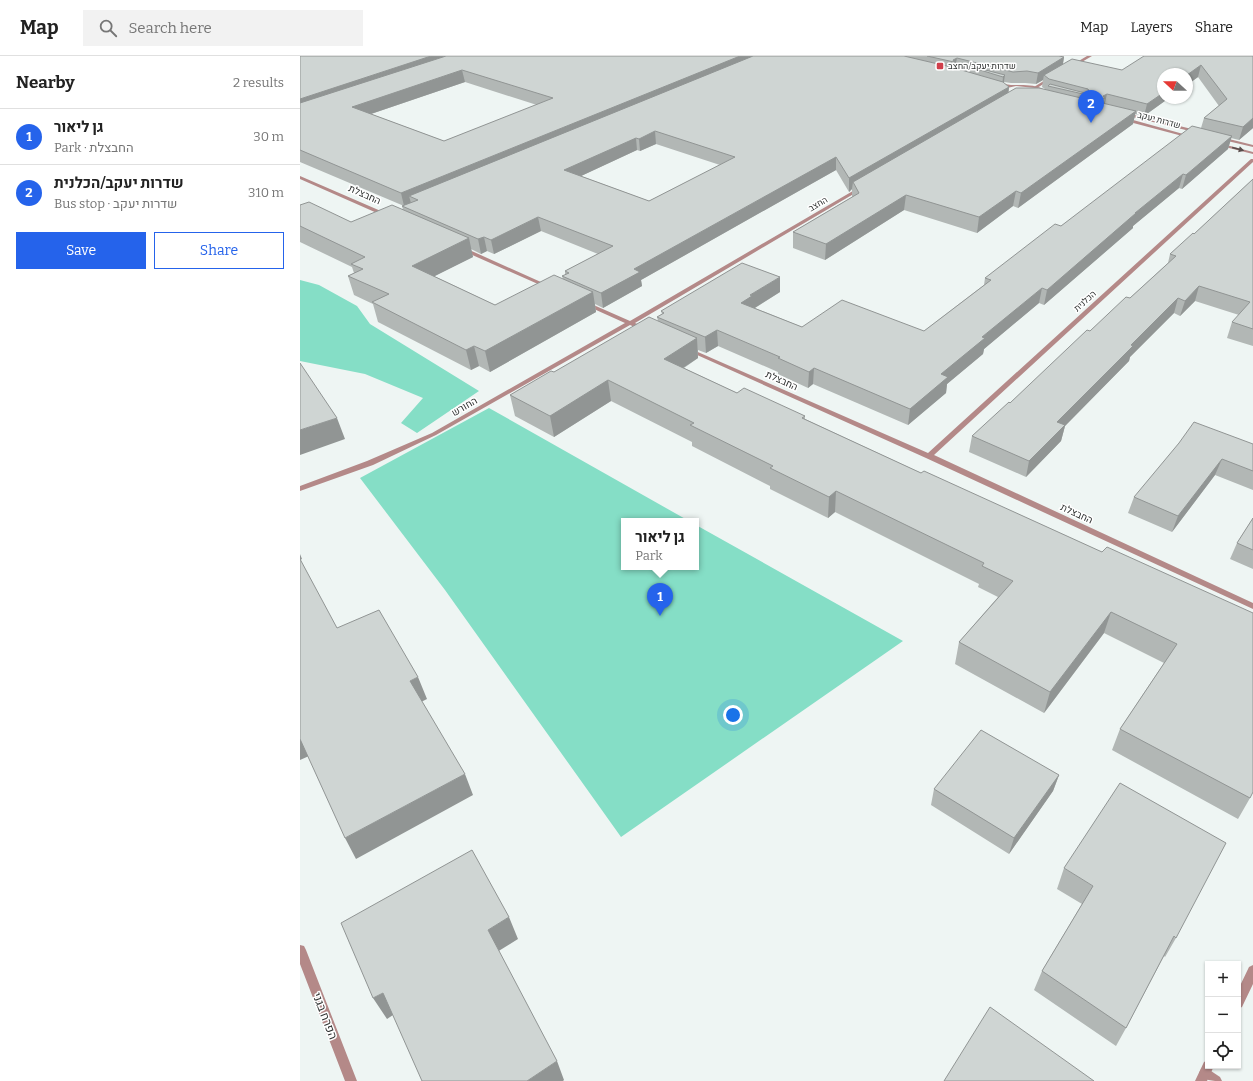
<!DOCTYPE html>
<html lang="en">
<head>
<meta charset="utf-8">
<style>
	body { margin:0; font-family:Bitter,Heebo,serif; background:#f2f2f2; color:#222 }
	.controls { position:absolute; right:12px; bottom:12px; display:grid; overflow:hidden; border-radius:0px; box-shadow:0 1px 3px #0004 }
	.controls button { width:36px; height:36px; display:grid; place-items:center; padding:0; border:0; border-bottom:1px solid #e0e0e0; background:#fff; color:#222; font:20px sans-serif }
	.compass { position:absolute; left:857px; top:12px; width:36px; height:36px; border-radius:50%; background:#fff; box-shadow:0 1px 3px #0004; rotate:291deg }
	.you { position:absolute; left:433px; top:659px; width:14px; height:14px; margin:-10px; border:3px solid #fff; border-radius:50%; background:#1a73e8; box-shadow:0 0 0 6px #1a73e833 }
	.badge { display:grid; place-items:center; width:26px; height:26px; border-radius:50%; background:#2563eb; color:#fff; font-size:13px; font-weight:700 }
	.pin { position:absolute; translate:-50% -33px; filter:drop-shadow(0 1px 2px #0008) }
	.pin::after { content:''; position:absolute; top:21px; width:14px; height:12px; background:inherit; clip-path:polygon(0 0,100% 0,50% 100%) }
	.popup { position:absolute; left:321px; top:462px; width:78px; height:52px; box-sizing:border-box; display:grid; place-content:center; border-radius:0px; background:#fff; filter:drop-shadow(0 1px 3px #0005); font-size:13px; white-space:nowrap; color:#767676 }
	.popup b { font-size:15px; color:#222 }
	.popup::after { content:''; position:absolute; left:50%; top:100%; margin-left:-8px; border:8px solid transparent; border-top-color:#fff }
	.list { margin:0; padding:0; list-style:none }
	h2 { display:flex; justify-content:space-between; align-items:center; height:52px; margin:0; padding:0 16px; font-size:17px }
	h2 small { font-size:13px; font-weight:400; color:#767676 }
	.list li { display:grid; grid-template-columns:26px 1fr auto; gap:12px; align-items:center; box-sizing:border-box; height:56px; padding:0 16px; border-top:1px solid #e0e0e0 }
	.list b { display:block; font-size:15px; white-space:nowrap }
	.list p { margin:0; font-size:13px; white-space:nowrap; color:#767676 }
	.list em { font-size:13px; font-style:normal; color:#767676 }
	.actions { display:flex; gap:8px; padding:12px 16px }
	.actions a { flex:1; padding:9px 0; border:1px solid #2563eb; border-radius:0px; text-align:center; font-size:14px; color:#2563eb }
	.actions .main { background:#2563eb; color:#fff }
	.icon { flex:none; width:22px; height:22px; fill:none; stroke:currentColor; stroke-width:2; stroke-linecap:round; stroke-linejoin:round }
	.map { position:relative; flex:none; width:953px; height:1025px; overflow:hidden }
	header { display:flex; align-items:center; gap:24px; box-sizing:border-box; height:56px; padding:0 20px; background:#fff; border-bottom:1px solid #e0e0e0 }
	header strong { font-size:19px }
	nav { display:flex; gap:22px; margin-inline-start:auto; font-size:14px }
	.search { width:280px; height:36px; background:#f2f2f2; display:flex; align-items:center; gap:10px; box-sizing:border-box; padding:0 14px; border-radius:0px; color:#767676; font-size:15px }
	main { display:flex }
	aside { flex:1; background:#fff }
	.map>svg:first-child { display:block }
	.green { fill:#85dec6 }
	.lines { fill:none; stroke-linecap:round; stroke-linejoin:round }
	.service { fill:#b48988; fill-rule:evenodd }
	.minor { fill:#b48988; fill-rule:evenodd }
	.tertiary { fill:#b48988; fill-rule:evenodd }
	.wall { fill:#b2b7b5; fill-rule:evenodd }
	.shaded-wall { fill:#919594 }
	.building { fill:#cfd5d3; stroke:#919594; fill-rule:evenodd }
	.oneway { fill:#584d4c }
	.poi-dot { fill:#d03f4b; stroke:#fff; stroke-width:1.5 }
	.labels { text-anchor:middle; stroke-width:3; stroke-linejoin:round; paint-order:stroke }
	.far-poi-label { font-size:9px; fill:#303332; stroke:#fff; text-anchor:start }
	.far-street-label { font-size:9px; fill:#303332; stroke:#fff }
	.street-label { font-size:10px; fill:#303332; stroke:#fff }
	.near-street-label { font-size:12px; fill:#303332; stroke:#fff }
</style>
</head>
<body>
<header>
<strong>Map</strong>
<div class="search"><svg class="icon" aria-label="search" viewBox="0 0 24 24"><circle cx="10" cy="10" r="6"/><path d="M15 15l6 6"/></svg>Search here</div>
<nav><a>Map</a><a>Layers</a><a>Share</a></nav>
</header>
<main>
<aside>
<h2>Nearby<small>2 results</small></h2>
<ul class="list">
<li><span class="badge">1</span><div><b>גן ליאור</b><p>Park · החבצלת</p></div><em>30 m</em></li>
<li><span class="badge">2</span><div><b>שדרות יעקב/הכלנית</b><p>Bus stop · שדרות יעקב</p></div><em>310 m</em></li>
</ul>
<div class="actions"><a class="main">Save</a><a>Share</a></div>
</aside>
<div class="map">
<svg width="953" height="1025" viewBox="0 0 953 1025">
	<rect width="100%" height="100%" fill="#eef5f3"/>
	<path class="green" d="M0 224 19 229 57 250 70 268 179 335 117 377 101 367 123 342 65 318 0 305Z
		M189 352 389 465H324V511H396V469L603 585 321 781 145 534 60 422Z"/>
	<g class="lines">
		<path class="service" d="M905 1011 920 1021 922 1025C913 1025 903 1025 899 1017L901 1013Z"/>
		<path class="minor" d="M787 0H792L775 10 772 9Z
			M750 21 753 22 737 32 734 31Z
			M951 103H953V106L634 399 953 547V553L626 402 386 294 387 293H391L628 397Z
			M0 120 90 159 91 160 86 161 0 123Z
			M558 132 562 133 335 267 346 272V274H342L330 269 136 379 73 409 0 435V430L67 405 132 377 325 267 285 249V247H289L330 265Z
			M161 192H165L252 231 247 232 161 194Z
			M0 889 4 890 6 894 57 1025H45L0 908Z
			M953 909V928L942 951 938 953V934L949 911Z
			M908 1004V1010H914L907 1025H895L904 1006Z"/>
		<path class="tertiary" d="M696 25C701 26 707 29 711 29 724 29 734 28 745 34L747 39C735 49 713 48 702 37L706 30 695 27ZM716 30 735 32 742 36 743 39C732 45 715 45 705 36L707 32Z
			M826 57 900 75V76L898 77 824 59V58Z
			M822 62H826L894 81 890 82 822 64Z
			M921 81 953 89V91L919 83V81Z
			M919 87 953 96V98L917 89V87Z"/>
	</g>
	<path class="wall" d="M0 0H764L762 1H764L763 8 822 14 953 0V72L939 84 931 82 928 93 882 133 879 132 833 170V172L744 249 739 247 684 293 683 298 647 328 646 337 608 369 513 328 508 332 478 318V316L418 290 406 297 398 294V302L384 312 437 337 505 360V363L621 417 802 496 953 557 950 742 938 763 812 694 820 673 864 607 804 577 744 657 655 608 659 586 698 541 678 531 679 528 535 456 528 462 470 433V430L392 390V386L311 345 254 381 215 360 210 339 254 316 358 265 357 261 362 258 361 255 480 236 455 252 502 271 624 275 684 229 685 222 761 170 901 72 904 62 919 50 898 21 887 29V18L863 42H869L844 60 835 58 833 68 718 152 713 150 677 177 604 154 525 204 493 192V176L552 141V133L549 136 536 114 341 224 342 230 303 252 295 248 296 256 190 316 179 310 171 314 78 266 73 248 54 239 48 220 54 217 52 211 0 186V149L51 166 103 154 102 150H104L0 106ZM743 24 742 31 745 33 708 37 709 31 704 27V26L711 27H725L736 28ZM165 26 237 49 144 85 71 58ZM356 88 420 109 349 145 281 120 337 94 340 95ZM241 175 298 198 265 215V219L262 220 263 223 195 249 134 220 173 201 171 193 181 198 187 195 194 198Z
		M953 123V290L927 282 932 266 939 259 895 245 880 260 874 257 830 301 829 305 765 370 761 385 726 421 669 396 672 380 710 347 790 275 830 242 868 207 870 198 894 178Z
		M953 388V434L915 419 872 476 828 457 834 441Z
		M953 462V513L930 503 937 487Z
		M759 719 753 735 709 798 631 749 634 733Z
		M764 812 876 882 865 901 864 900 826 972 816 990 734 934 742 915 782 848 757 833Z"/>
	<path class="shaded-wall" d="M131 0H167L0 56V43Z
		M440 0H468L109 140 111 147 104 150 101 137Z
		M764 1 762 13 744 19 743 24 736 28 738 17Z
		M657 2 656 7 653 6V4Z
		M901 9 898 21 887 29V19Z
		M162 14 165 26 56 63 52 51Z
		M705 19 703 31 702 32 703 21Z
		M709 31 708 43 553 126 552 133 549 136V122Z
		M863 37V42H869L844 60 847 48Z
		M807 38 804 51H803L805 43 803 40Z
		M836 55 833 68 718 152 721 137Z
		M953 62V72L939 84 943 71Z
		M355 75 356 88 340 95 339 83Z
		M932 80 928 93 882 133 886 119Z
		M336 82 337 94 266 127 264 114Z
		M536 101V114L341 224 342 230 303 252 301 237 334 213Z
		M883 118 879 132 833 170V172L744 249 747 234 835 157Z
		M716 135 713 150 677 177 679 161Z
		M606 139 604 154 525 204 526 188Z
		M238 161 241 175 194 198 191 184Z
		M184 181 187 195 181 198 178 183Z
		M169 182 173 201 117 229 112 210Z
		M480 221V236L453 253 441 247 450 239Z
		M899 230 895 245 880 260 885 245Z
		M742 232 739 247 684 293 683 298 647 328 646 337 608 369 610 353 641 318 682 281Z
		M293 236 296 256 190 316 185 295Z
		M878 242 874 257 830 301 829 305 765 370 761 385 726 421 729 405 757 366 831 289Z
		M417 274 418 290 406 297 405 281Z
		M397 282 398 302 366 323 364 303Z
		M174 290 179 310 171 314 166 294Z
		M514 312 513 328 508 332 509 316Z
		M308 324 311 345 254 381 250 360Z
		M37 362 45 383 0 399V374Z
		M922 403 915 419 872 476 878 460Z
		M536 435 535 456 528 462 529 441Z
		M0 498 2 503 0 504Z
		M811 556 804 577 744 657 750 636Z
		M118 621 127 643 119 647 110 625Z
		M0 682 9 700 0 704Z
		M165 718 173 739 56 803 45 782Z
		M759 719 753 735 709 798 714 782Z
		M209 861 218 883 197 896 188 874Z
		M83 937 96 957 87 963 73 942Z
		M257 1005 264 1024 263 1025H227Z"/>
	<path class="building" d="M0 0H131L0 43Z
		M146 0H440L101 137 0 94V47ZM162 14 253 42 144 85 52 51Z
		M453 0H604L651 11 703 26 709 31 549 122 536 101 334 213 340 216 301 237 262 220 269 217 265 215 313 190 238 161 191 184 184 181 178 183 102 150 118 144 109 140ZM355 75 435 101 349 145 264 114 336 82 339 83Z
		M627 0H759L764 1 738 17 727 15 713 16 657 2 653 4 654 6 705 19 703 21 654 6Z
		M844 0H953V62L943 71 904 62 927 43 901 9 887 19V18H863V37L847 48 807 38 803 40 805 43 748 30 750 28 785 37 789 35 788 33 749 23 744 19 772 3 822 14Z
		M716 32H739L836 55 721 137 716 135 679 161 606 139 526 188 493 176 559 137 553 126Z
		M892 70 932 80 886 119 883 118 835 157H836L747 234 742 232 682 281 685 282 641 318 648 321 610 353 514 312 509 316 478 302 480 301 417 274 405 281 357 261 364 257 361 255 442 207 480 221 450 239 452 240 441 247 502 271 542 244 624 275 691 224 685 222 755 168 761 170Z
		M953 123V273L932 266 950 246 899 230 885 245 878 242 831 289 833 290 757 366 765 369 729 405 672 380 709 346 710 347 787 274 790 275 826 241 830 242 876 200 870 198 893 177 894 178Z
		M9 146 51 166 92 149 169 182 112 210 195 249 254 219 293 236 185 295 174 290 166 294 72 246 89 238 48 220 63 213 51 208 65 201 0 170V149Z
		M349 261 397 282 364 303 437 337 444 332 505 360 502 362 621 417 624 415 802 496 807 491 953 557V736L950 742 820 673 877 588 811 556 750 636 659 586 713 525 682 510 684 507 536 435 529 441 470 412 473 410 390 369 394 367 308 324 250 360 210 339 251 315 254 316Z
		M0 307 37 362 0 374Z
		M894 366 953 388V415L922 403 878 460 834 441 879 387Z
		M953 462V494L937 487Z
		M0 503 37 572 79 554 118 621 110 625 165 718 45 782 0 683Z
		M681 674 759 719 714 782 634 733Z
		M820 727 926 787 876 882 874 880 826 972 742 915 793 830 764 812Z
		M172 794 209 861 188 874 257 1005 227 1025H122L83 937 73 942 41 867Z
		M690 951 794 1025H644Z"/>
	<defs><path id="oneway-solid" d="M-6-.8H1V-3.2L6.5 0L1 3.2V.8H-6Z"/></defs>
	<use class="oneway" href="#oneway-solid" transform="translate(938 93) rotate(15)"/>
	<rect class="poi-dot" x="636" y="6" width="8" height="8" rx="2"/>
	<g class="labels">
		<g class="far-poi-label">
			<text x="648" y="13">שדרות יעקב/החצב</text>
		</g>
		<g class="far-street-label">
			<text transform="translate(859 64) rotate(15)" y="3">שדרות יעקב</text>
			<text transform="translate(518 148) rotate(-30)" y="3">החצב</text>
			<text transform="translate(785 245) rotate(-42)" y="3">הכלנית</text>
		</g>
		<g class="street-label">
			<text transform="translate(65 138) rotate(24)" y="4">החבצלת</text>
			<text transform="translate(482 324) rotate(24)" y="4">החבצלת</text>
			<text transform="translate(164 350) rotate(-30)" y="4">החורש</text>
			<text transform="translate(777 457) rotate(25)" y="4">החבצלת</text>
		</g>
		<g class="near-street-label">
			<text transform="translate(25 960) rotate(69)" y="4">הפרח בגני</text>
		</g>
	</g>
</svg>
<div class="controls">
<button>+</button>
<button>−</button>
<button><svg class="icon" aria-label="locate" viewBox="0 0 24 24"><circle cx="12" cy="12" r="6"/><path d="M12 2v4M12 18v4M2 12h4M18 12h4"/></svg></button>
</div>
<svg class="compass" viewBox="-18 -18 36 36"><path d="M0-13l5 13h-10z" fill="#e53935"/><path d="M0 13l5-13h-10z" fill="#767676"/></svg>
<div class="you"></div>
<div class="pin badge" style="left:360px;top:560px">1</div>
<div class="popup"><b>גן ליאור</b>Park</div>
<div class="pin badge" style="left:791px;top:67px">2</div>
</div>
</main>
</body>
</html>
